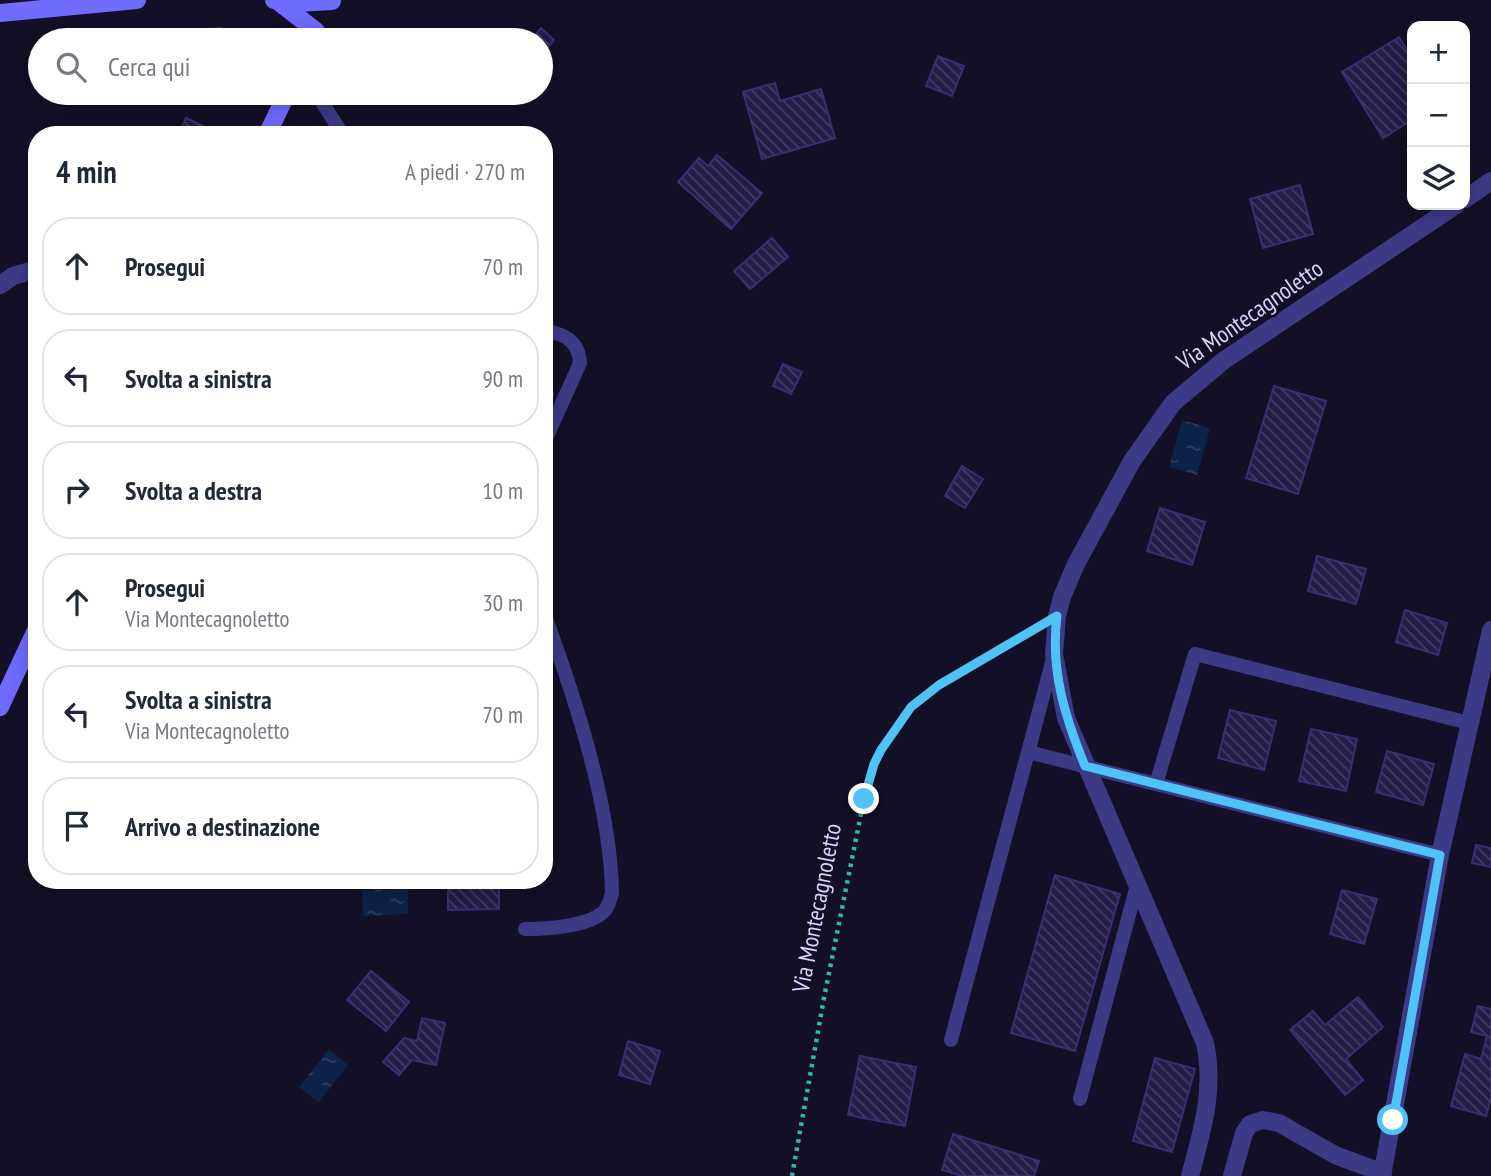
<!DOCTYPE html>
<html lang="it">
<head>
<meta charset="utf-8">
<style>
	body { margin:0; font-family:"PT Sans Narrow",sans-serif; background:#f6f6f7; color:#1f2937 }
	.controls { position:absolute; right:21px; top:21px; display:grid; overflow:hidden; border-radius:14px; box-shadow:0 4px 18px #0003 }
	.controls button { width:63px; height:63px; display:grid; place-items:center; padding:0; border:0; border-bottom:2px solid #e0e1e3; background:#fff; color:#1f2937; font:35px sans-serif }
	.stop { position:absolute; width:21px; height:21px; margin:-16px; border:5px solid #4fc3f7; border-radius:50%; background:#fff }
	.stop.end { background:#4fc3f7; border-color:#fff; box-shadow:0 2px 7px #0008 }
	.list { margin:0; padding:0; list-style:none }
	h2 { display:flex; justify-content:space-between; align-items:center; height:91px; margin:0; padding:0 28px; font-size:30px }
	h2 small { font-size:23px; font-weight:400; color:#747a83 }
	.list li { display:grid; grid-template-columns:46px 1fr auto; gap:21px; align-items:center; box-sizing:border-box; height:98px; margin:0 14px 14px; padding:0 14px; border:2px solid #e0e1e3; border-radius:28px }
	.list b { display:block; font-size:26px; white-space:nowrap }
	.list p { margin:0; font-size:23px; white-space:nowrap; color:#747a83 }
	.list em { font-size:23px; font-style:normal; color:#747a83 }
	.icon { flex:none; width:38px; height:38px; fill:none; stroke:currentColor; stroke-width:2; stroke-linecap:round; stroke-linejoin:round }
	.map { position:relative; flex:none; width:1491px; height:1176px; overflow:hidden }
	.search { position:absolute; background:#fff; box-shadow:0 4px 18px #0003; left:28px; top:28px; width:525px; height:77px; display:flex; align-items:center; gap:18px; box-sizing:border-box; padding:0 24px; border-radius:38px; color:#747a83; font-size:26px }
	.panel { position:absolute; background:#fff; box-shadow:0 4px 18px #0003; left:28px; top:126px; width:525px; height:763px; border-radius:28px }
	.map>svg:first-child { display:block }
	.water { fill:url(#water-ripples) }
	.building { fill:url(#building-back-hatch); stroke:#3b2d73; stroke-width:2 }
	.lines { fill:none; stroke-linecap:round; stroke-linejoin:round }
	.path { stroke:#2fb8b0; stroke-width:4.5; stroke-dasharray:3.5 5; stroke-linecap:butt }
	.lane { stroke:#3d3a85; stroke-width:14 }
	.street { stroke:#3d3a85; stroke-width:18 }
	.secondary { stroke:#6f6bff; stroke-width:18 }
	.route { stroke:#4fc3f7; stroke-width:9 }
	.labels { text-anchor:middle; stroke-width:6; stroke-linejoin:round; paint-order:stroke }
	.street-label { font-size:24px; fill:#d9d4ff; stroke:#130f26 }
</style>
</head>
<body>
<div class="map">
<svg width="1491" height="1176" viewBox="0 0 1491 1176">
	<defs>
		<pattern id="water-ripples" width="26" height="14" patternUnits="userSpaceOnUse" patternTransform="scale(1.75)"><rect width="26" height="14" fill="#0c2248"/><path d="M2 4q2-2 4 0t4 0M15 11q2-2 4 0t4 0" fill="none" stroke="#2f4163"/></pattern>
		<pattern id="building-back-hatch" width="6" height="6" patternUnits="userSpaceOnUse" patternTransform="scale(1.75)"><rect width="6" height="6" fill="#241b47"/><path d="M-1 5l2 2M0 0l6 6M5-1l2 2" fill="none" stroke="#433b63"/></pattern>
	</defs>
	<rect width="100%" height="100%" fill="#130f26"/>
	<path class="water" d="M1182 420 1210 428 1197 475 1169 467Z
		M408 889V914L363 916 362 890Z
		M329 1049 348 1065 319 1102 299 1087Z"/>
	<path class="building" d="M221 28V40H174L173 31Z
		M541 28 554 40 545 51 541 47V40L532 39Z
		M140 36V40H69V39Z
		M1399 37 1412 58V120L1383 138 1342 72Z
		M938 56 964 66 952 96 926 86Z
		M775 83 780 101 821 89 835 138 762 159 743 92Z
		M186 118 220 134V135H178Z
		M717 155 762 193 731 229 678 182 699 158 708 166Z
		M1300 185 1313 234 1263 248 1250 199Z
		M772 238 788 257 750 289 734 271Z
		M783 364 802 372 791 394 773 386Z
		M1274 386 1326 401 1298 494 1246 478Z
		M544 391 553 394 544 420Z
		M962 466 983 479 965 508 945 496Z
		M1160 508 1205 522 1192 565 1147 551Z
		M1317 556 1366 569 1356 604 1308 591Z
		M1405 610 1447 623 1438 655 1396 642Z
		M1230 710 1276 721 1264 770 1218 758Z
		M1311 729 1357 739 1346 791 1299 781Z
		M1387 751 1434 764 1423 805 1376 792Z
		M1476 845 1491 848V867L1472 863Z
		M1055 875 1120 894 1075 1051 1011 1033Z
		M448 880H499V909L448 910Z
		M1342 890 1377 899 1364 944 1330 934Z
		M371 971 409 1002 386 1031 347 1000Z
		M1358 997 1383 1027 1346 1059 1363 1080 1345 1095 1290 1030 1313 1011 1325 1025Z
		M1478 1006 1491 1009V1099L1486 1116 1451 1106 1465 1054 1481 1059 1487 1036 1471 1032Z
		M422 1018 445 1023 436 1065 412 1060 399 1075 383 1062 404 1038 417 1041Z
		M628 1041 660 1051 650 1084 619 1075Z
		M860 1056 916 1067 905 1126 848 1115Z
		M1155 1058 1195 1069 1172 1152 1133 1141Z
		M953 1134 1039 1161 1034 1176H962L942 1170Z"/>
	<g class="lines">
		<path class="path" d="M792 1176 824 998 864 799 874 764 889 735 911 707 939 685 1036 628"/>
		<path class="lane" d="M316 93 343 135
			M544 330C564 334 579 341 580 363L544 443
			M1028 752 1440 855
			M1156 784 1195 654 1469 723
			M525 929C545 929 585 927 602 913 608 909 610 900 612 893 611 806 574 695 544 613
			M951 1040 1054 655
			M1080 1099 1137 885"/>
		<path class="street" d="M1465 199 1491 181
			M0 285 13 276 37 269
			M1190 1176C1202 1131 1215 1090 1205 1043L1066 718 1054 654 1057 616 1062 597 1076 564 1132 461 1173 403 1223 361 1456 205
			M1232 1176 1244 1133 1250 1124 1263 1120 1279 1123 1335 1155 1383 1173
			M1382 1176 1440 855 1491 630"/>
		<path class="secondary" d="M274 0 298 3 332 1
			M280 3 316 31
			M0 13 137 0
			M267 135 287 93
			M0 707 37 628"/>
	</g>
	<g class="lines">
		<path class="route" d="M864 799 874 764 881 750 911 707 939 685 1057 616C1050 670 1065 717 1085 766L1440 855 1393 1120"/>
	</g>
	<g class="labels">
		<g class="street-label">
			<text transform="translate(1250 315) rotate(-35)" y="8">Via Montecagnoletto</text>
			<text transform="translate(817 908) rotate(-79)" y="8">Via Montecagnoletto</text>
		</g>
	</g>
</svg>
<div class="controls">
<button>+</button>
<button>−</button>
<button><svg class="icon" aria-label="layers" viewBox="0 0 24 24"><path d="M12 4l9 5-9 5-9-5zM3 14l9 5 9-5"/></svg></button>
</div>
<div class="stop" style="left:1393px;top:1120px"></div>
<div class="stop end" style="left:864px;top:799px"></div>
<div class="search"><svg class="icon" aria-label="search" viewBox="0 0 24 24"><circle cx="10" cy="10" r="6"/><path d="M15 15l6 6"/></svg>Cerca qui</div>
<section class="panel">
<h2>4 min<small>A piedi · 270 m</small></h2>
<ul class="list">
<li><svg class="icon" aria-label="ahead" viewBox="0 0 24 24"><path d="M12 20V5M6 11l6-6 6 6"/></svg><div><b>Prosegui</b></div><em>70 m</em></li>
<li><svg class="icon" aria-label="left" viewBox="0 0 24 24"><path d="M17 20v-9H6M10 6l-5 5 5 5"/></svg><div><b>Svolta a sinistra</b></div><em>90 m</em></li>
<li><svg class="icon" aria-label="right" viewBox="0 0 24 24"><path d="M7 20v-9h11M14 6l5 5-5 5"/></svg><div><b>Svolta a destra</b></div><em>10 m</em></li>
<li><svg class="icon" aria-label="ahead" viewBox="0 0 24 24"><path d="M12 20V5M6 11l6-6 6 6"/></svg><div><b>Prosegui</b><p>Via Montecagnoletto</p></div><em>30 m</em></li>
<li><svg class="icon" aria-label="left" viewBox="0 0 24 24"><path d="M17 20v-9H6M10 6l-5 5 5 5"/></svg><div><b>Svolta a sinistra</b><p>Via Montecagnoletto</p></div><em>70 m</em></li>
<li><svg class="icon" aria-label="arrive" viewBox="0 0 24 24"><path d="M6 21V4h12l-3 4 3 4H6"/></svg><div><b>Arrivo a destinazione</b></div></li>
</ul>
</section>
</div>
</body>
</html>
